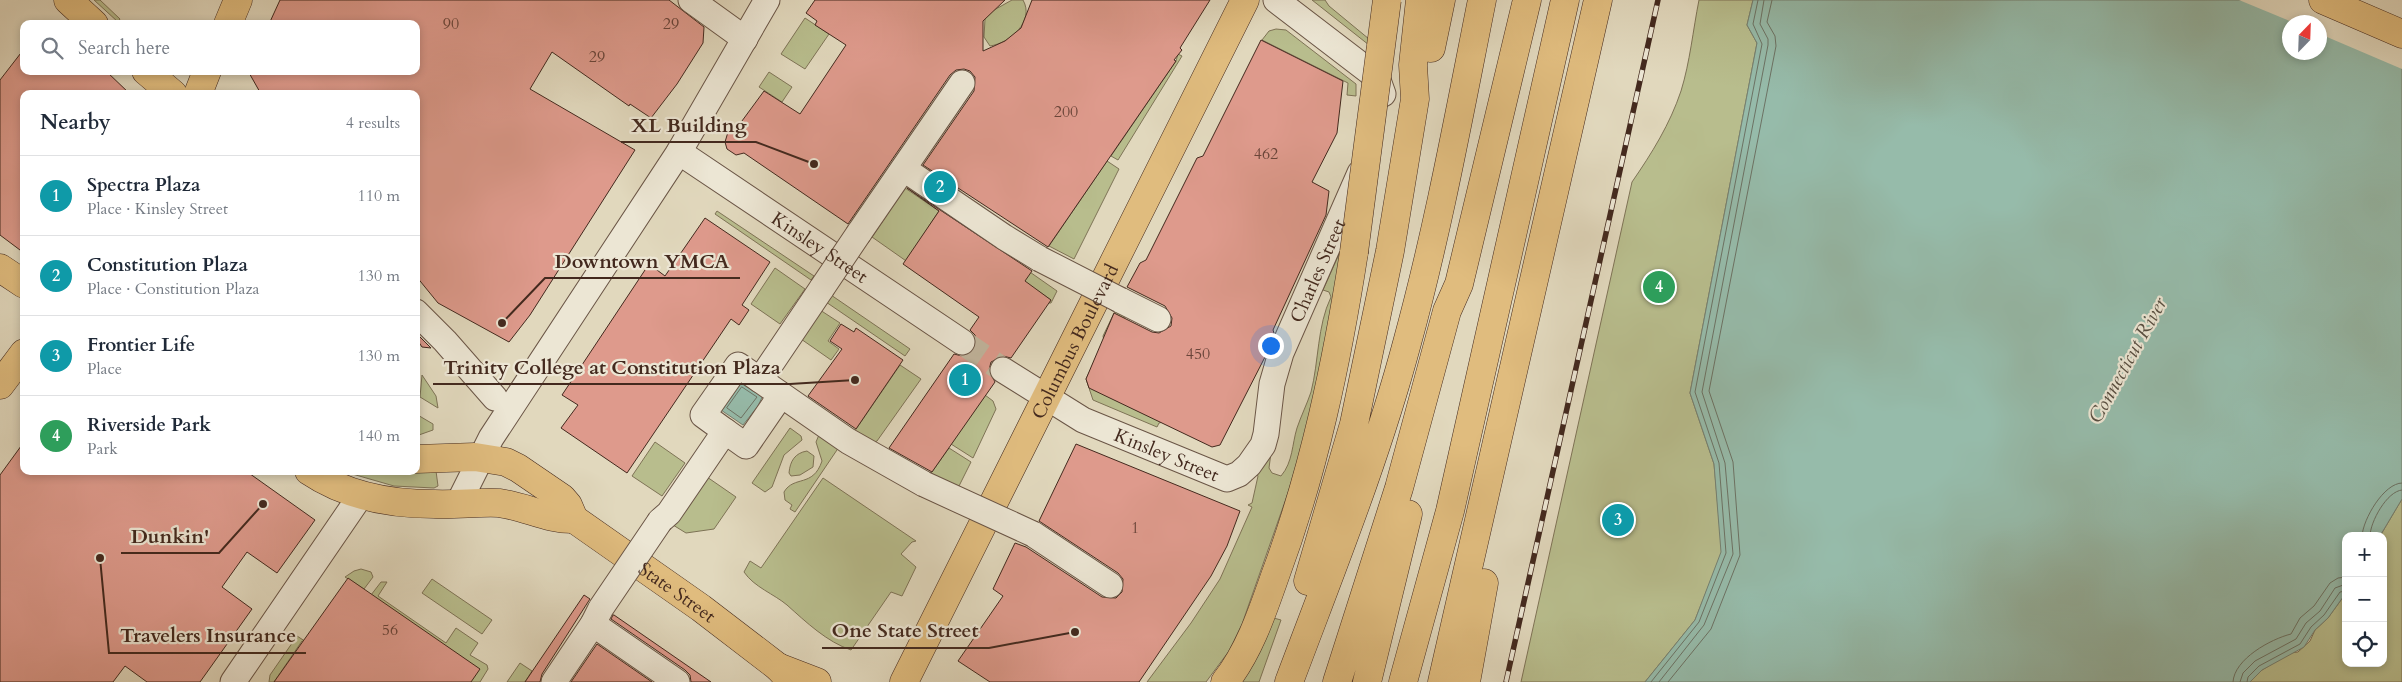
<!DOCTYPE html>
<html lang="en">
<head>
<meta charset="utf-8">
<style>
	body { margin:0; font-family:Cardo,serif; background:#f2f2f3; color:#1f2937 }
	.controls { position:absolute; right:15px; bottom:15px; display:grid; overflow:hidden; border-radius:10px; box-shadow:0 2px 8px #0003 }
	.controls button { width:45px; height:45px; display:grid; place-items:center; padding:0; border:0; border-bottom:1px solid #e0e1e3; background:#fff; color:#1f2937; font:25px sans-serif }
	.compass { position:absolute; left:2282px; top:15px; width:45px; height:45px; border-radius:50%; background:#fff; box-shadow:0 2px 8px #0003; rotate:23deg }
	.you { position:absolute; left:1270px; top:345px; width:18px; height:18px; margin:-12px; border:4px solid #fff; border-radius:50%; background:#1a73e8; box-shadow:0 0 0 8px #1a73e833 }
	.badge { display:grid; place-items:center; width:32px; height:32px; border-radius:50%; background:#db2777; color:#fff; font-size:16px; font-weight:700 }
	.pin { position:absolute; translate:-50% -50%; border:2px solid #fff; box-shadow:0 1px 5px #0006 }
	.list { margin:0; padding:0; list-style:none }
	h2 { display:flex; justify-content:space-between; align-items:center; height:65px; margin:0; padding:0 20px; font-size:21px }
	h2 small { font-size:16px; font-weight:400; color:#747a83 }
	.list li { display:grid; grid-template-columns:32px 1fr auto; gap:15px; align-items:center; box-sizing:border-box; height:80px; padding:0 20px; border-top:1px solid #e0e1e3 }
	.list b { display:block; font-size:19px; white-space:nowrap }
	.list p { margin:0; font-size:16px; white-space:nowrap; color:#747a83 }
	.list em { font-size:16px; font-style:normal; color:#747a83 }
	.icon { flex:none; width:28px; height:28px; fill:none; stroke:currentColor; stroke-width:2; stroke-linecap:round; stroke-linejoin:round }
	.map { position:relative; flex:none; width:2402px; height:682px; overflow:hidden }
	.search { position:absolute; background:#fff; box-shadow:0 2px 8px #0003; left:20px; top:20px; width:400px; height:55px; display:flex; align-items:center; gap:12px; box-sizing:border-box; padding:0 18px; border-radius:10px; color:#747a83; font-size:19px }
	.panel { position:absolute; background:#fff; box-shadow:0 2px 8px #0003; left:20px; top:90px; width:400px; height:385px; border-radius:10px }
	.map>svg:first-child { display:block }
	.green { fill:#b8bd8d; stroke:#7e7356 }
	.water { fill:#96bbaa; stroke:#758172; fill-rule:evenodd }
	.pier { fill:#e1d8bd }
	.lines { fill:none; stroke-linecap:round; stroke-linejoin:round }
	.shore { stroke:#6c7264; stroke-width:1 }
	.building { fill:#de9a8c; stroke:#43291e }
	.minor-tunnel { stroke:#c1b59d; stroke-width:25; stroke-dasharray:25 12; stroke-linecap:butt }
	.minor-casing { stroke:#6a5546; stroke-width:27 }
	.major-casing { stroke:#43291e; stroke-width:29 }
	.highway-casing { stroke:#43291e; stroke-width:29 }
	.minor { stroke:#ece6d4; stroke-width:25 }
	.major { stroke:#e0bc7e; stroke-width:28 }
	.highway { stroke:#e0bc7e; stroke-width:28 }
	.rail-casing { stroke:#43291e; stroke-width:5.5 }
	.rail { stroke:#ece6d4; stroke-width:4; stroke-dasharray:11; stroke-linecap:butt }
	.minor-bridge-casing { stroke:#6a5546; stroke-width:27; stroke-linecap:butt }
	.highway-bridge-casing { stroke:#43291e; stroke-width:29; stroke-linecap:butt }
	.minor-bridge { stroke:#ece6d4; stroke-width:25 }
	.highway-bridge { stroke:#e0bc7e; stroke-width:28 }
	.labels { text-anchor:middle; stroke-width:4.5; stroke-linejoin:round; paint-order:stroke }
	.number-label { font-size:16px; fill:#6a453a }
	.street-label { font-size:19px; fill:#43291e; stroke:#ece6d4 }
	.water-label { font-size:20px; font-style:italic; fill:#584e41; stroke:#ece6d4 }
	.leader { fill:none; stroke:#43291e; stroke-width:2 }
	.callout-dot { fill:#43291e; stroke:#ece6d4; stroke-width:2 }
	.callout-label { font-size:20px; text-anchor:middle; font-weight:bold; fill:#43291e; stroke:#ece6d4; stroke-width:4.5; stroke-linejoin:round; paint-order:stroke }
</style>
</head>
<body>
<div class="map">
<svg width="2402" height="682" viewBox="0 0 2402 682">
	<rect width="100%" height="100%" fill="#e1d8bd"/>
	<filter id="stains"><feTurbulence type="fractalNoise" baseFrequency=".004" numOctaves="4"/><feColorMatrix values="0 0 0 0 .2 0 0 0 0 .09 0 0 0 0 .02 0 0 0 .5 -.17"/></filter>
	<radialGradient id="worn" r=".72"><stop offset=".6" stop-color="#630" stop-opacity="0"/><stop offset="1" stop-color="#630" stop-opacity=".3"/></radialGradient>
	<path class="green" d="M94 0H100L120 19 118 22Z
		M1012 0H1023C1035 21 1010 43 990 46L984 37 985 19 994 10Z
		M1312 0H1325L1329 6 1369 39V45Z
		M1699 0H1753L1747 25 1757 43 1690 393 1714 464 1722 552 1695 620 1645 682H1521L1632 182C1652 153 1670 124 1681 91 1690 62 1693 30 1699 0Z
		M805 18 829 34 805 69 781 54Z
		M1276 29 1286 30 1356 84V96L1347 95 1348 83 1262 40 1269 31Z
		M1178 54 1182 56 1118 160 1111 156 1176 61Z
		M769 72 792 87 782 102 759 87Z
		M1107 161 1119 169 1074 259 1049 246Z
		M905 188 939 211 916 246 976 310 872 237Z
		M717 211 814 276 811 280 715 214Z
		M1345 250 1307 429 1289 490 1242 624 1229 651 1206 682H1147L1191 623 1220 579 1252 507 1248 505 1252 503 1258 476 1254 470 1272 445 1269 468 1272 473 1281 476C1293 462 1292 444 1297 428 1301 416 1307 404 1311 392 1319 361 1317 326 1331 297L1329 292 1323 290 1340 252Z
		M775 268 805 289 780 324 751 304Z
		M1027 270 1057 291 1051 303H1049L1051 300 1041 293 1017 283Z
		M831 295 910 349 905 356 826 302Z
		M820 310 840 323 828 341 839 349 831 360 801 339Z
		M1115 311 1125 315 1123 321 1163 422 1159 423 1157 427 1093 400 1086 379 1104 341 1103 336Z
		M900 365 921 379 877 441 875 442 852 435Z
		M422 375 436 396 438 408 420 397Z
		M985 395 993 401 996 409 973 458 951 444Z
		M416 414 433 424V430L416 436Z
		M790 428 801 436 802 440 784 455 772 487 765 492 752 483Z
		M821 430 841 444 795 512 790 509 792 505 785 500 784 492C794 475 813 488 822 461L816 442Z
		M655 442 685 463 662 496 632 476Z
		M949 448 971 462 958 488 929 476Z
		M807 451 814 456 813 467 800 475 791 476 789 473C790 461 795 453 807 451Z
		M342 471H436L438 486 434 488 394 486Z
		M707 477 736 497 714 529 686 533 673 525Z
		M823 478 916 541 912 542 901 554 916 567 902 596 891 592 851 650C827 642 806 622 787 605 774 594 754 587 744 572L750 561 761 568Z
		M2402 499V682H2250L2262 670 2290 653 2298 652 2310 641 2315 630 2328 618 2346 593V663H2383V536H2380Z
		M361 569 371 572 373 577 364 589 345 577 354 571Z
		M432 579 492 620 482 634 422 593Z
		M381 582H387L378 596 446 643 456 628 478 643 470 655 487 665 488 669 480 682H471L371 595Z
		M1270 617 1281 620 1259 682H1237Z
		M297 636 314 647 302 641 274 682H269L270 675Z
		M520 663 532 671 525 682H507Z"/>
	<path class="water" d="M1753 0H2402V499L2380 536H2346V593L2328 618 2315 630 2304 647 2262 670 2250 682H1645L1695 620 1721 552 1714 464 1690 393 1757 43 1747 25ZM2290 22H2320V52H2290Z
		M742 380 763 395 758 406 743 425 721 410Z"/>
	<path class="pier" d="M2239 0H2402V69L2320 34V22H2292Z"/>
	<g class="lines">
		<path class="shore" d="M742 387 757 397 741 418 727 408Z
			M2362 536C2363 519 2384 483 2402 483
			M2370 536C2370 522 2387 491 2402 490
			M1651 682 1699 622 1726 553 1719 463 1695 392 1762 44 1753 24 1758 0
			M1659 682 1704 625 1733 554 1725 463 1702 392 1768 45V39L1760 24 1764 0
			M1668 682 1711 629 1740 555 1733 462 1709 391 1776 46 1775 36 1767 22 1772 0
			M2233 682C2234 659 2271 639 2291 634L2300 618 2314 606 2330 583 2338 578 2346 577
			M2240 682 2243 673 2255 661 2296 639 2306 623 2320 611 2335 588 2346 584
			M2247 682 2248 677 2259 666 2300 644 2311 627 2324 615 2340 592 2346 591"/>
	</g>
	<path class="building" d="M280 0H669L704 27 703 43 677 84 651 118 630 104 629 106 552 52 530 89 635 150 530 315 509 342 438 303 416 276V94H261L248 71H416V24H269Z
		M815 0H1005L983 21V51L1005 41 1021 28 1032 0H1210L1180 48 1182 50 1174 60 1176 61 1048 247 923 165 974 91 975 77 970 71 964 69 956 70 950 75 848 224 744 153 736 155 727 149 725 142 728 132 739 125 764 91 800 114 846 45 815 25 817 21 806 13Z
		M1261 40 1343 81 1337 133 1312 182 1329 191 1326 215 1273 330 1274 333 1265 357 1220 445 1212 447 1089 388 1086 379 1114 313 1152 332 1159 333 1171 326 1172 318 1165 306 1127 287 1140 263 1146 260 1197 158 1203 156Z
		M24 49V71H106L130 94H24V253L0 235V80Z
		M907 188 1032 271 1025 281 1051 300 1011 358 1003 356 991 362 989 370 995 382 932 472 889 448 954 354 962 356 974 350 976 342 975 335 970 330 979 317 903 264 939 211Z
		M705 218 770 262 742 305 749 310 739 325 731 319 627 473 561 428 578 405 562 395 649 264 665 276Z
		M841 324 854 332 856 328 903 360 856 429 808 396 842 349 830 341Z
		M419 336 431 348 422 347 418 341Z
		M24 442V471H246L315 520 277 573 247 552 222 587 252 609 200 682H147L125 666 113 682H0V475Z
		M1076 444 1240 511 1227 546 1211 576 1139 682H990L958 661 1003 596 993 589 1015 543 1026 547 1102 597 1116 598 1122 592 1123 579 1118 573 1039 521Z
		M348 578 480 669 471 682H274Z
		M584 595 590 599 588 602 542 674 540 682H525Z
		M613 615H614L711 682H691L690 675 685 670 611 619Z
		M597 644 652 682H571Z"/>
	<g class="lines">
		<path class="minor-tunnel" d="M962 342 1003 370"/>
		<g class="minor-casing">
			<g id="minor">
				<path d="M691 0 745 39"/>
				<path d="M1276 0 1370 72 1378 80 1383 94"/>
				<path id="s1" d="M679 152 962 342"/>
				<path d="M904 169 1004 237 1040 259"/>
				<path d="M859 233 962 83"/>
				<path d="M1120 300 1158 319"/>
				<path d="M416 312 445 341 495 398"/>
				<path id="s2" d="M1003 370 1083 420 1227 479 1239 474 1249 465 1263 445 1266 434 1272 384 1281 353 1360 173"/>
				<path d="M760 380 848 441 924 484"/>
				<path d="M725 431 746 446 781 395"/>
				<path d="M458 504 491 438 679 152 767 0"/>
				<path d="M660 521 669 513 725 431 703 415 738 365 760 380 822 288"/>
				<path d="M1033 534 1110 585"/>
				<path d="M593 624 677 682"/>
				<path d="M233 682 361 495"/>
				<path d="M554 682 593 624 600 610"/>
			</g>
		</g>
		<g class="major-casing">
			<g id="major">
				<path d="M68 0 94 24"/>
				<path d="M228 24 238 0"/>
				<path d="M146 71 173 94"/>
				<path d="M198 94 207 71"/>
				<path d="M0 268 24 284"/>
				<path d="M0 385 24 353"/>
				<path id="s3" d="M416 459 475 457 506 462 518 468 562 498 568 505 574 519 701 608 778 667 792 682"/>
				<path d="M309 471C346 496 390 504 434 504 456 505 478 502 499 503 525 506 548 520 574 519"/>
				<path d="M778 667 817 682"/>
				<path id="s4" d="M904 682 1245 0"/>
			</g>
		</g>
		<g class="highway-casing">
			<path id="highway" d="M2323 0 2402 34
				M1431 48 1441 0
				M1308 581 1354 424 1390 251 1415 99 1413 65 1420 0
				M1225 682C1249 652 1262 613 1275 576 1314 471 1337 362 1354 252
				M1289 682C1331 570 1376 459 1407 343 1438 230 1459 115 1482 0
				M1337 682 1399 488 1447 311 1459 284 1527 0
				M1367 682 1408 514
				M1403 682 1450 511 1565 0
				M1442 682 1598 0
				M1466 682 1484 583"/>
		</g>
		<use href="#minor" class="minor"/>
		<use href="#major" class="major"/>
		<use href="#highway" class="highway"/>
		<g class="rail-casing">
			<path id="rail" d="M1506 682 1658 0"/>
		</g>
		<use href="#rail" class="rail"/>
		<g class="minor-bridge-casing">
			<path id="minor-bridge" d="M1040 259 1120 300
				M822 288 859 233
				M924 484 1033 534
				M601 608 660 521"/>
		</g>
		<g class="highway-bridge-casing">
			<path id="highway-bridge" d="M1354 252 1387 0"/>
		</g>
		<use href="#minor-bridge" class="minor-bridge"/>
		<use href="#highway-bridge" class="highway-bridge"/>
	</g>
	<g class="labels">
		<g class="number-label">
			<text x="451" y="29">90</text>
			<text x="671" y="29">29</text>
			<text x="597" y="62">29</text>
			<text x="1066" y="117">200</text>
			<text x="1266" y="159">462</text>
			<text x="1198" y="359">450</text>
			<text x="1135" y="533">1</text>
			<text x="390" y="635">56</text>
		</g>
		<g class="street-label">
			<text dy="7" stroke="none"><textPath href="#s1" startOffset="170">Kinsley Street</textPath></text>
			<text dy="7" stroke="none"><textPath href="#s2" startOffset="485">Charles Street</textPath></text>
			<text dy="7" stroke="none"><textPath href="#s4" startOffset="381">Columbus Boulevard</textPath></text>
			<text dy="7" stroke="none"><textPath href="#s2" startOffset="185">Kinsley Street</textPath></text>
			<text dy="7" stroke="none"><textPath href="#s3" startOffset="308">State Street</textPath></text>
		</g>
		<g class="water-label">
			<text transform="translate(2127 360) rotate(-61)" y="7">Connecticut River</text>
		</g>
	</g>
	<path class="leader" d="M814 164L756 142H621M502 323L545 278H740M855 380L790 384H433M263 504L219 553H121M1075 632L989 648H822M100 558L109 653H306"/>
	<g class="callout-dot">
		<circle cx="814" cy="164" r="5"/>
		<circle cx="502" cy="323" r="5"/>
		<circle cx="855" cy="380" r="5"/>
		<circle cx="263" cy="504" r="5"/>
		<circle cx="1075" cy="632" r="5"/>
		<circle cx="100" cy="558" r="5"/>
	</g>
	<g class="callout-label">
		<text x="689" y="132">XL Building</text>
		<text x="642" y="268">Downtown YMCA</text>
		<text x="612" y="374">Trinity College at Constitution Plaza</text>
		<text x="170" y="543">Dunkin'</text>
		<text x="905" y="637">One State Street</text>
		<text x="208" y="642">Travelers Insurance</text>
	</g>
	<rect width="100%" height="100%" filter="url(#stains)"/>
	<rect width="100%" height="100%" fill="url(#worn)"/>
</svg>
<div class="controls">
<button>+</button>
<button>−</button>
<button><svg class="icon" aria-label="locate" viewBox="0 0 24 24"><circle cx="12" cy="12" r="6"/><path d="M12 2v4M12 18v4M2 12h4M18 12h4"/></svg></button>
</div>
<svg class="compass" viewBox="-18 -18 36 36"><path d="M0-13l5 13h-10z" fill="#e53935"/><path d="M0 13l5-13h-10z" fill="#747a83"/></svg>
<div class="you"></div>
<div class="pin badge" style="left:965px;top:380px;background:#0f9aa8">1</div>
<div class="pin badge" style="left:940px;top:187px;background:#0f9aa8">2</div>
<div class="pin badge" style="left:1618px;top:520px;background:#0f9aa8">3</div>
<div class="pin badge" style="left:1659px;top:287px;background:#2e9e5b">4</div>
<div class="search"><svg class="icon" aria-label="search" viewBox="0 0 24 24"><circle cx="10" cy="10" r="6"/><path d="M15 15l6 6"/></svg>Search here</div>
<section class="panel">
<h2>Nearby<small>4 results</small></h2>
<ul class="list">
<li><span class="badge" style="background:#0f9aa8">1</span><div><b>Spectra Plaza</b><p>Place · Kinsley Street</p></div><em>110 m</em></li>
<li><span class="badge" style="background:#0f9aa8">2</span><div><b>Constitution Plaza</b><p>Place · Constitution Plaza</p></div><em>130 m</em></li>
<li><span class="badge" style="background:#0f9aa8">3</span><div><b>Frontier Life</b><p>Place</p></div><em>130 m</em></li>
<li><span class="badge" style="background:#2e9e5b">4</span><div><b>Riverside Park</b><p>Park</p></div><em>140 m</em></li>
</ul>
</section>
</div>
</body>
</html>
